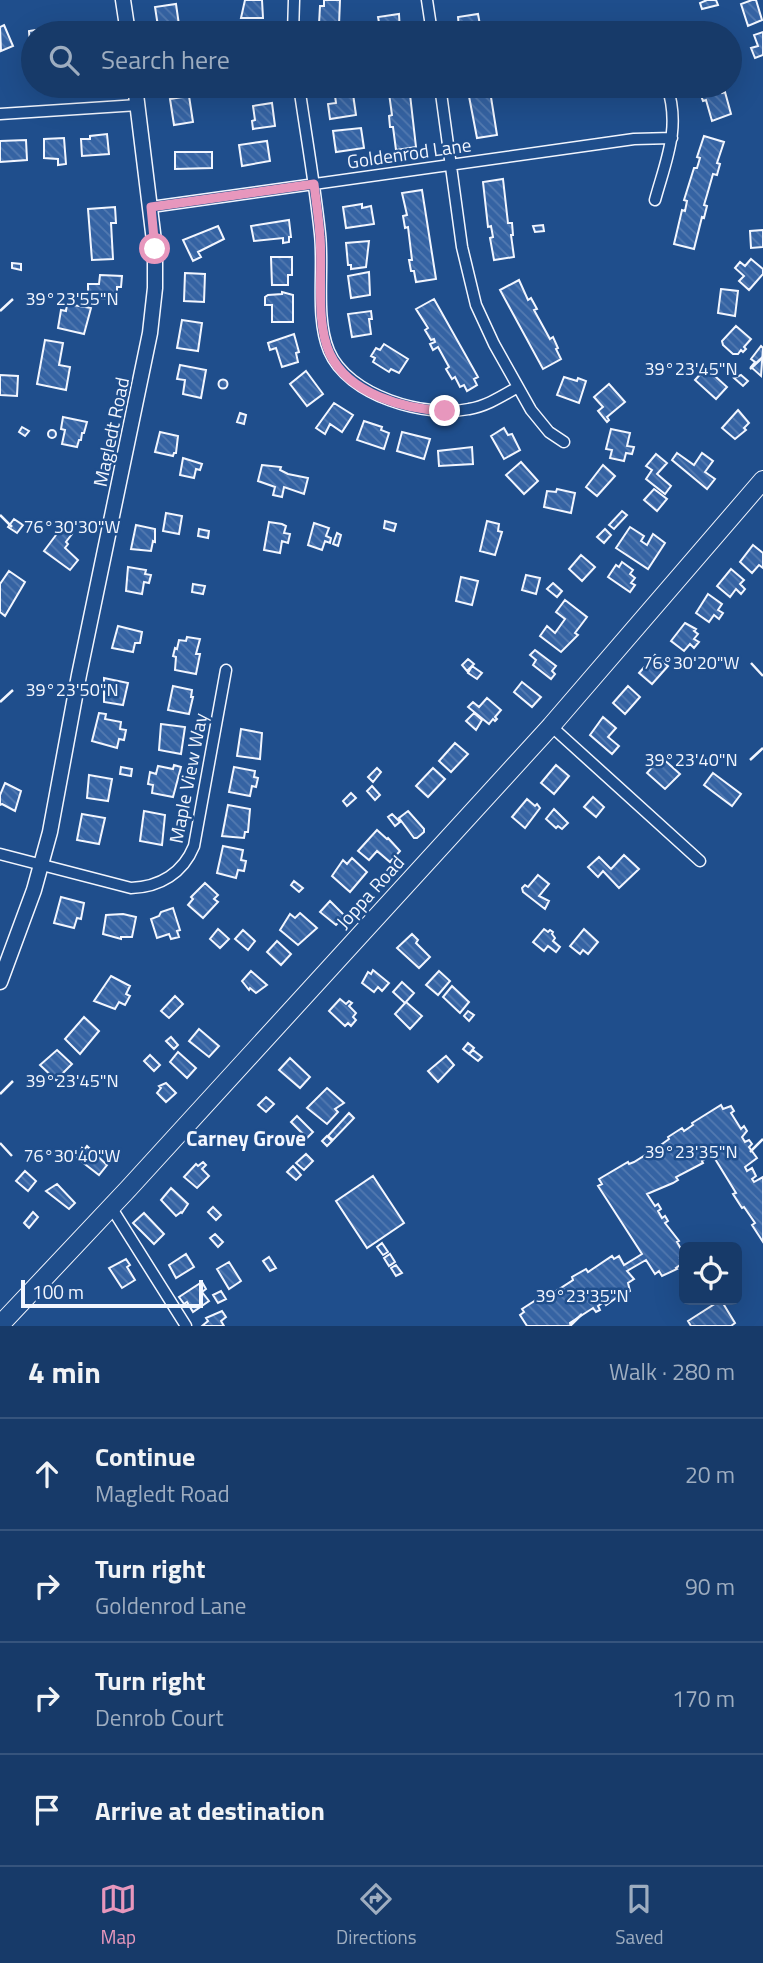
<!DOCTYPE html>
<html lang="en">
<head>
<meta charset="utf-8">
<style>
	body { margin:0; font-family:"Titillium Web",sans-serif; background:#244571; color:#f1f3f6 }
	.controls { position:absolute; right:21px; bottom:21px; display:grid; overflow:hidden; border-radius:10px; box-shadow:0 7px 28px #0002 }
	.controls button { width:63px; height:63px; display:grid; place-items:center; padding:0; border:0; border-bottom:2px solid #36547d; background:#173a69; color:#f1f3f6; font:35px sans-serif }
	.scale { position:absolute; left:21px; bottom:18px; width:182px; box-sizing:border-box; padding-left:7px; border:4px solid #f2f6ff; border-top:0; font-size:19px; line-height:24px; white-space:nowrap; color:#f2f6ff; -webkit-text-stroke:5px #1f4e8c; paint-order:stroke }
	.stop { position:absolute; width:21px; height:21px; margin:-16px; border:5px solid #e797bd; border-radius:50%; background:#fff }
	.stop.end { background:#e797bd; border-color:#fff; box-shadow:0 2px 7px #0008 }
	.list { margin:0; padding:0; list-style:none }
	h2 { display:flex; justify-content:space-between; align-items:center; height:91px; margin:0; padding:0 28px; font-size:30px }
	h2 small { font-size:23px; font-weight:400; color:#9eadc0 }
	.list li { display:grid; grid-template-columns:46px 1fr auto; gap:21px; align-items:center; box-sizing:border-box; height:112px; padding:0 28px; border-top:2px solid #36547d }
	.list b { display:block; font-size:26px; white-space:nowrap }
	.list p { margin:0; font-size:23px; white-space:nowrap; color:#9eadc0 }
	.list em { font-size:23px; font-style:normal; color:#9eadc0 }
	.icon { flex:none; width:38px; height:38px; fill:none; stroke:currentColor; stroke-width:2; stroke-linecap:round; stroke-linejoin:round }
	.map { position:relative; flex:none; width:763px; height:1326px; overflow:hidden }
	.search { position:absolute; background:#173a69; box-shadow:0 7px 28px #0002; left:21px; right:21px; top:21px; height:77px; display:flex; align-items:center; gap:18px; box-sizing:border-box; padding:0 24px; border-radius:38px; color:#9eadc0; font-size:26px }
	.sheet { height:539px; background:#173a69 }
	nav { display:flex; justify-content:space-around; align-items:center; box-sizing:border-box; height:98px; border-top:2px solid #36547d; background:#173a69; font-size:19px; color:#9eadc0 }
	nav a { display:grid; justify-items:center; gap:4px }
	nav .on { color:#e797bd }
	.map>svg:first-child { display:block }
	.building { fill:url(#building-back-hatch); stroke:#f2f6ff; stroke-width:2 }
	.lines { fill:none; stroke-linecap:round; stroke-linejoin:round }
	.minor-casing { stroke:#f2f6ff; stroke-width:13 }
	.tertiary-casing { stroke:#f2f6ff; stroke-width:17 }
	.primary-casing { stroke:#f2f6ff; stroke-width:20 }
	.minor { stroke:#1f4e8c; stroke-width:10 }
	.tertiary { stroke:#1f4e8c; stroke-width:14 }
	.primary { stroke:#1f4e8c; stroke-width:18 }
	.route { stroke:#e797bd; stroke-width:9 }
	.ticks { fill:none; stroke:#f2f6ff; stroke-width:2.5 }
	.labels { text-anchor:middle; stroke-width:5; stroke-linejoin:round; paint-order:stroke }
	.street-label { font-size:19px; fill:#f2f6ff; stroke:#1f4e8c }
	.neighbourhood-label { font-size:21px; font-weight:bold; fill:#f2f6ff; stroke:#1f4e8c }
	.ticks-label { font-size:18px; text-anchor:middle; fill:#f2f6ff; stroke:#1f4e8c; stroke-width:5; stroke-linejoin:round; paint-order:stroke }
</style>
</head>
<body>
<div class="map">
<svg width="763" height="1326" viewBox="0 0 763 1326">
	<defs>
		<pattern id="building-back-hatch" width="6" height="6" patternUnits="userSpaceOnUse" patternTransform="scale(1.75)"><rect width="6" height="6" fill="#3563a3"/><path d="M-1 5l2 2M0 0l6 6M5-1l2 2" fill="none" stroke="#537ab1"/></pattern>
	</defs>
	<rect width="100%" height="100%" fill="#1f4e8c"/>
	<path class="building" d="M245 0H262L263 18H241Z
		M324 0H340L339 25 319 24 320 6H324Z
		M707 0H716L718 5 702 9 700 3Z
		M752 0H756L762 20 748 26 741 4Z
		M176 4 180 32 159 33 155 7Z
		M399 14 400 33H377L376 28H380L378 17Z
		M478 14 480 25 483 24 484 33H463L462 28H459L458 17Z
		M4 25 13 46 1 51 0 27Z
		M48 28V33H33V45H30L29 31Z
		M89 29 90 33H72V31Z
		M763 32V55L755 58 751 48 758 46 754 35Z
		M250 86H270V90L251 93Z
		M388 86H409L416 147 396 150 393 127H390L389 116 392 115Z
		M467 86H496L497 89 490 91 497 135 477 138Z
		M700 86H719L722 93 725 92 731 114 712 121 706 100 703 101 699 90 701 89Z
		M352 87 356 115 330 119 328 104 336 103 334 89Z
		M189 96 193 122 174 125 170 99Z
		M272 103 275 126 253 129 252 121 255 120 253 106Z
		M361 128 364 148 336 152 333 131Z
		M107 134 109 154 82 156 81 139H90V136Z
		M704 136 724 142 717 163 720 164 717 175 713 174 707 195 704 205 707 206 704 218 702 217 694 249 674 244 682 210 685 211 687 201 684 200 694 168H697L700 158 697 157Z
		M64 138 66 164 58 165V159L44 158V139Z
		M26 140 27 160 0 162V141Z
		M267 141 270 161 242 166 239 145Z
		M175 152H212V168L175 169Z
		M503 179 508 223H512L513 235H511L514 257 494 260 490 238 493 237 491 226 488 227 483 182Z
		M422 190 436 279 416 282 414 271H411L409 260H412L408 227 405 228 403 216 407 215 402 193Z
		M362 204V208L371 206 374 224 346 228 343 207Z
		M115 207 116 223H111L113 259 92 260 88 209Z
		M289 220 291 237H289V242L283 243V238L254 241 251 226Z
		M543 225 544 231 535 232 533 226Z
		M218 226 224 239 198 252 201 257 193 261 183 240Z
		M763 230V247L751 248 750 231Z
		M369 241 366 267 351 269V265H348L346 243Z
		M271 257H292V275H288V285H272Z
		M751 259 763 269V274L749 290 739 281 744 276 735 268 740 262 745 266Z
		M12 263 21 264V270L12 268Z
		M369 272 370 295 351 298 348 276Z
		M185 273 205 274 204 302 184 301Z
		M100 275 122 276 121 287H117V299L99 298V293H88V284H99Z
		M519 280 528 300 531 298 537 309 534 310 550 339 553 337 558 348 556 349 561 359 543 369 500 290Z
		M721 289 738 291 735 316 718 313Z
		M282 292 293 295V322H272V305H265V297L268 295 282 294Z
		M434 299 478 377 474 379 477 385 467 391 464 385 460 387 455 377 452 379 446 369 449 367 438 347 433 350 430 344 435 342 434 339 431 340 425 330 428 328 416 309Z
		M67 304 91 308 84 334 58 328 61 310 66 311Z
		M371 311 372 319H369L371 334 352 337 348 314Z
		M182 320 202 323 198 351 177 348Z
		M736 326 751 339 744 347 746 349 743 352 741 350 738 354H733L723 345 722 341Z
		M294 334 299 352 296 353 298 362 282 367 276 348 270 350 268 343Z
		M45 340 63 343 59 365 70 367 66 390 37 384Z
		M384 344 408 359 399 373 391 369 389 372 373 362 375 358 371 356 376 348 380 350Z
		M761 346 763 348 761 376 751 367 755 362 751 359Z
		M180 365 206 370 201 398 183 394 185 380 177 379Z
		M706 368 727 387 716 399 695 380Z
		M306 371 323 394 307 406 290 384Z
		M0 375 18 376 17 396 0 395Z
		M741 375 748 381 743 386 734 378Z
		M564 377 577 381 578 378 586 381 579 403 557 395Z
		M218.5 384a4.5 4.5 0 1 1 9 0a4.5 4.5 0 1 1-9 0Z
		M609 384 625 402 607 417 609 420 607 422 598 411 603 407 594 397Z
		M334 403 353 415 342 432 330 424 325 434 316 428Z
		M738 410 749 423 744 428 746 430 735 439 722 428Z
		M240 413 246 415 244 424 237 422Z
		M63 417 87 422 84 433H82L81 440H79L77 447 62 444 65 430 61 429Z
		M364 421 382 427 381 430 389 433 384 449 357 440Z
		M22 427 29 431 25 436 19 432Z
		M504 428 508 435 512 434 520 450 504 459 491 436Z
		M611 429 630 433 627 446 634 447 632 454 626 453 624 461 610 458 612 450 606 449Z
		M48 434a4 4 0 1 1 8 0a4 4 0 1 1-8 0Z
		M160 432 178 436 176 453H174L173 456 155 452Z
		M402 432 430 439 424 459 397 451Z
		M472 447 473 464 439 466 438 451Z
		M677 453 694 465 702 453 713 461 705 472 715 479 707 489 672 460Z
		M656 454 667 463 657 474 671 486 665 494 646 479 652 470 646 466Z
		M183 458 202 464 200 470 196 469 194 478 180 475Z
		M521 462 538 481 524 494 506 475Z
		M262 465 281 467 280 470 288 474 308 478 304 494 284 487 282 497 273 495 275 487 258 481Z
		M603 465 615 476 597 496 586 487Z
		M557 489 575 493 571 513 544 507 547 491 556 492Z
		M654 489 667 499 657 511 644 500Z
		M622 511 627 515 614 529 609 525Z
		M166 513 182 516 179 534 163 531Z
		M14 519 23 525 17 533 8 527Z
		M385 521 396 524 394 531 384 528Z
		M487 521 499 524 498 531 502 532 495 555 480 551Z
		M269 522 282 524 286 526 284 533 290 534 288 543 282 541 280 553 264 550Z
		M314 523 329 528 326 536 331 538 330 543 325 541 322 550 308 545Z
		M136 525 155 529V542L153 541 151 551 131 549Z
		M62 527 72 534 66 542 68 544 65 548 78 560 70 570 44 551Z
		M630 527 644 536 641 541 647 545 653 534 665 543 648 569 616 548Z
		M199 529 209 531 208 538 198 536Z
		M605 529 611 535 604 543 597 537Z
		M337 533 341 535 338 546 333 544Z
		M753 545 763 553V568L759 565 752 573 740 562Z
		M581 555 595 567 582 581 569 569Z
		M622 562 633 570 630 574 635 578 631 583 635 585 630 592 608 577 616 565 619 567Z
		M128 567 146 570 145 574 151 575 149 583 144 582 142 594 126 591Z
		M731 569 744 580 740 584 745 589 741 594 736 589 730 597 717 586Z
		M9 571 25 582 5 616 0 612V584Z
		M526 575 540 578 536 594 522 590Z
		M461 577 478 581 472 605 456 601Z
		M553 583 562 591 557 597 547 589Z
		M193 584 205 586 203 594 192 592Z
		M708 594 722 604 718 610 723 613 719 619 714 615 709 622 696 613Z
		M565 600 587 617 575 633 578 635 561 652 540 636 547 626 555 633 565 619 556 612Z
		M685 623 696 629 694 631 698 634 694 639 699 642 694 648 690 644 684 651 671 641Z
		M118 626 142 632 140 643H135L133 652 112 648Z
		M187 637 200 639 196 654H200L196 674 175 670 176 657 173 656 175 648 177 649 179 640 186 641Z
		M535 650 556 666 552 671 555 674 551 679 533 665 536 660 530 655Z
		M655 655 668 666 652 684 639 673Z
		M468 659 474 664 467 671 462 665Z
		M472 666 482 673 477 679 468 673Z
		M104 678 128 683 123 705 104 702Z
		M522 682 541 697 532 707 514 692Z
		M173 686 192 690 191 697H193L189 714 168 710Z
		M628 686 640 697 625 714 613 703Z
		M487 698 501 710 495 717 497 719 495 721 493 719 489 724 468 707 473 702 479 707Z
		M99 713 106 714 105 719 121 722 120 729 126 730 124 740 119 739 117 748 92 741Z
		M474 713 482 720 476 730 466 721Z
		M603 717 616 728 608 737 619 746 612 754 590 735Z
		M161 724 185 727 181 754 159 750Z
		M241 729 262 733 260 759 237 756Z
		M455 743 468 754 451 772 439 761Z
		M661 757 680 774 665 789 647 773Z
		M174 765 181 767 173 797 152 793 153 785 148 784 150 772 156 774 158 766 173 769Z
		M556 765 569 776 554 794 541 783Z
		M121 767 132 769 131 776 120 774Z
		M234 767 255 771 254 777 258 778 256 787 252 786 250 796 229 792Z
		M377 768 381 772 373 782 368 777Z
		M433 768 445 779 428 797 416 786Z
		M713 773 741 794 732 806 704 785Z
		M89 775 112 779 108 801 87 798Z
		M5 783 21 791 15 811 2 804 0 805V795Z
		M372 786 380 795 375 800 367 791Z
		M351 793 356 798 347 806 343 801Z
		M593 797 604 807 596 817 584 807Z
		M527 799 535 806 537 804 540 808 525 828 512 817Z
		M228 805 250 809 248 832H245L244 838 222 836Z
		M554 809 568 823 562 829 558 826 556 828 546 819Z
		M144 811 165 815 162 845 140 841Z
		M408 811 424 829V832L417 838H414L399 818Z
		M82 814 105 818 99 844 77 840Z
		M392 814 400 822 395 826 388 817Z
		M377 830 387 839 388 838 400 851 390 862 377 851 369 860 358 851Z
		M223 846 243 850 241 860 246 861 244 871 238 870 236 878 217 873Z
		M624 855 639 869 619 888 603 871 598 877 588 867 599 857 611 869Z
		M352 858 367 872 350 892 332 876 343 860 347 864Z
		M538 875 549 884 539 896 549 901 545 909 523 892 522 888 525 885 528 887Z
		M294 881 303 888 299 892 291 885Z
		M205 883 218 895 214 899 218 902 203 918 188 905 193 899 191 897Z
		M61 897 84 903 81 919 77 918 74 928 54 923Z
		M330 901 345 916 336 925 320 912Z
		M173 908 180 930 177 931 179 937 171 939 169 934 157 938 151 919 159 916 161 912Z
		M300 913 317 928 298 945 280 930 290 914 295 918Z
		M123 914 136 917 132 937H121V939L103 934 106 915Z
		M218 929 229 939 220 948 210 939Z
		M544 929 548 932 550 930 553 932 552 934 555 938 553 941 560 947 556 952 548 946 544 951 533 942Z
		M584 929 598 942 588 954 583 950 580 954 570 946Z
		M243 930 255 941 248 950 235 939Z
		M412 934 418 940 416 943 430 957 419 968 397 948Z
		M277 941 291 954 281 965 267 952Z
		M373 970 389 983 382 991 378 987 374 992 362 983 368 972 371 974Z
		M251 971 267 985 256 993 250 988 249 990 242 981Z
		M439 971 450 981 438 995 426 985Z
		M111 976 130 986 126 994 130 996 125 1005 119 1002 115 1009 94 1001Z
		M402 982 414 993 405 1003 393 992Z
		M452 986 469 1002 460 1013 443 997Z
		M175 996 183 1004 169 1018 161 1011Z
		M340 999 346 1004 349 1001 352 1003 349 1006 356 1013 353 1017 356 1020 351 1026 348 1023 345 1026 329 1011Z
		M406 1002 422 1016 410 1029 395 1014Z
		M468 1011 474 1015 469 1021 464 1016Z
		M84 1017 99 1031 80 1054 65 1039Z
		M199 1029 219 1046 209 1057 189 1041Z
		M171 1037 178 1045 174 1049 166 1041Z
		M468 1043 474 1048 469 1054 463 1049Z
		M57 1050 72 1064 56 1080 40 1065Z
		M473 1050 482 1057 478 1061 469 1054Z
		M178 1052 196 1068 187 1078 170 1062Z
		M150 1055 160 1065 154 1071 144 1061Z
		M446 1056 454 1065 438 1082 428 1071Z
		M290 1058 310 1077 300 1088 279 1070Z
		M166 1083 176 1093 166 1102 157 1093 161 1088 159 1086Z
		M327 1088 344 1103 335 1109 338 1112 327 1124 307 1108Z
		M266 1097 274 1104 266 1112 258 1105Z
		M721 1105 723 1109 731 1106 734 1111 731 1113 741 1129 744 1126 747 1131 742 1137 745 1142 749 1140 752 1144 749 1147 757 1158 745 1167 747 1171 752 1168 756 1176 752 1179 754 1182 763 1177V1242L752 1225 755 1223 744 1207 742 1208 733 1194 736 1193 712 1154 702 1161 703 1163 676 1177 678 1180 673 1183 647 1194 655 1206 658 1204 661 1209 658 1211 662 1218 665 1216 668 1221 665 1223 679 1241 677 1242 681 1249 684 1247H685L684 1256 680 1259 683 1263 676 1268 677 1269 662 1276 659 1271 655 1274 646 1260 627 1271 634 1279 628 1283 630 1291 625 1294 623 1291 618 1294 619 1296 606 1305 604 1302 598 1306 600 1310 596 1312 593 1308 570 1323 571 1326H527L520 1315 524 1312 522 1309 550 1291 551 1293 556 1291 573 1280 572 1277 586 1269 588 1272 612 1256 614 1259 619 1256 624 1265 642 1254 598 1186 602 1184 599 1179 628 1162 629 1164 634 1162 658 1147 669 1139 668 1137 682 1128 684 1131 693 1125 692 1123Z
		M349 1113 354 1118 333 1140 328 1136Z
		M297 1116 313 1132 307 1138 291 1122Z
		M327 1136 332 1141 327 1146 322 1141Z
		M87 1146 107 1165 99 1175 77 1158 82 1148 84 1150Z
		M306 1154 313 1161 304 1170 296 1163Z
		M203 1162 206 1165 202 1169 209 1176 197 1188 184 1177 196 1164 198 1166Z
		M293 1166 301 1175 296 1180 287 1172Z
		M25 1171 36 1181 28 1191 16 1181Z
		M373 1176 404 1223 367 1248 336 1201Z
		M57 1184 75 1203 69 1209 46 1191Z
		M171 1188 188 1204 182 1213 181 1212 176 1216 161 1200Z
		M213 1207 221 1215 216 1220 208 1212Z
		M33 1212 38 1217 29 1228 24 1223Z
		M144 1213 164 1234 154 1244 133 1223Z
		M215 1234 223 1242 218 1247 210 1238Z
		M382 1243 388 1252 383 1255 377 1247Z
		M186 1254 194 1267 176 1278 169 1265Z
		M390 1254 395 1262 389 1266 384 1258Z
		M269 1257 276 1268 270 1271 263 1261Z
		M126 1259 130 1265 127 1267 135 1280 122 1288 109 1268Z
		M229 1262 241 1281 229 1289 217 1269Z
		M396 1265 402 1273 396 1276 391 1268Z
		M202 1282 206 1289 202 1292 209 1301 193 1312 187 1302 184 1304 179 1297Z
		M221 1291 226 1299 218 1303 213 1295Z
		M721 1300 735 1323 731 1326H691L688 1321Z
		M222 1311 226 1317 221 1321 224 1326H202L208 1321 206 1318Z"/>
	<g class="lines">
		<g class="minor-casing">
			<path id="minor" d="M427 0 432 33
				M293 33 294 0
				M299 86C306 135 315 185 320 234 324 270 315 318 329 351 348 396 425 418 469 409 487 406 502 396 518 387
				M440 86 462 247 476 305 494 344 531 410 549 432 564 442
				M0 114 138 105
				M655 200C666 160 681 128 667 86
				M151 207 634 139 672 138
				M551 726 700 861
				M0 854 131 888C160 887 183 873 194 846L226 670
				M111 1207 186 1326"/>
		</g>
		<g class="tertiary-casing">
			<path id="tertiary" d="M123 0 128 33
				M0 982 34 890 50 832 79 675 150 333 155 288V249L135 86"/>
		</g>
		<g class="primary-casing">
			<path id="primary" d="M0 1325 129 1188 551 726 763 480"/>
		</g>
		<use href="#minor" class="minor"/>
		<use href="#tertiary" class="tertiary"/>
		<use href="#primary" class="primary"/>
	</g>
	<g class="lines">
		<path class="route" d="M155 249 151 207 314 184C316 201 319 219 320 237 323 272 315 322 330 354 349 394 404 409 445 411"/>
	</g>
	<path class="ticks" d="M0 311 13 299M750 369 763 357M0 515 12 527M751 663 763 676M0 702 13 690M750 760 763 748M0 1094 13 1081M0 1143 12 1156M750 1152 763 1139M570 1326 582 1314"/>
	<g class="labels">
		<g class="street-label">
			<text transform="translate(409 153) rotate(-8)" y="7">Goldenrod Lane</text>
			<text transform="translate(111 432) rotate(-78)" y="7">Magledt Road</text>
			<text transform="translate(188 778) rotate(-79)" y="7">Maple View Way</text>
			<text transform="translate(370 892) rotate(-48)" y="7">Joppa Road</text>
		</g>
		<g class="neighbourhood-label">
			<text x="246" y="1146">Carney Grove</text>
		</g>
	</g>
	<g class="ticks-label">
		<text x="72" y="305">39°23'55"N</text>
		<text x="691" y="375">39°23'45"N</text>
		<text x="72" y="533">76°30'30"W</text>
		<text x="691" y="669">76°30'20"W</text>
		<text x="72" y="696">39°23'50"N</text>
		<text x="691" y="766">39°23'40"N</text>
		<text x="72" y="1087">39°23'45"N</text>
		<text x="691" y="1158">39°23'35"N</text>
		<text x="72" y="1162">76°30'40"W</text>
		<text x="582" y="1302">39°23'35"N</text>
	</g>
</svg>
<div class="controls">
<button><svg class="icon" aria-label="locate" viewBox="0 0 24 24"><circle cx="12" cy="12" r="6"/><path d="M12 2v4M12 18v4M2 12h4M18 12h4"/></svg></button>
</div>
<div class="scale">100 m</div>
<div class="stop" style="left:155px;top:249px"></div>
<div class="stop end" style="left:445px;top:411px"></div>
<div class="search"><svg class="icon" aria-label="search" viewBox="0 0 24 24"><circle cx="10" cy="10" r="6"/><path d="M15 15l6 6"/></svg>Search here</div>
</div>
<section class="sheet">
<h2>4 min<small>Walk · 280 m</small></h2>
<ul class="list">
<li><svg class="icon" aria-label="ahead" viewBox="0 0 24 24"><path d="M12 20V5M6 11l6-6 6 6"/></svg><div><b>Continue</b><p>Magledt Road</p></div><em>20 m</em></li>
<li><svg class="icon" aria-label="right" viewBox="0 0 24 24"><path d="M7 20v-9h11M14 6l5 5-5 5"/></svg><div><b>Turn right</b><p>Goldenrod Lane</p></div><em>90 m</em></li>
<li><svg class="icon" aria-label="right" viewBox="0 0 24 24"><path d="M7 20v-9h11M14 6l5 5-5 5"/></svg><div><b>Turn right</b><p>Denrob Court</p></div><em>170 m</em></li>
<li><svg class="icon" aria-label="arrive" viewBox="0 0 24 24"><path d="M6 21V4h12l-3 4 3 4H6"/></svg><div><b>Arrive at destination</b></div></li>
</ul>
</section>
<nav>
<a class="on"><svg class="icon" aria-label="map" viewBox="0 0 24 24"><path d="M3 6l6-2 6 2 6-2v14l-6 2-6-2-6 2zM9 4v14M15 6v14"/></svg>Map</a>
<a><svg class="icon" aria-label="directions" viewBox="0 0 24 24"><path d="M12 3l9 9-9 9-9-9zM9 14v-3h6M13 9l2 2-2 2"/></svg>Directions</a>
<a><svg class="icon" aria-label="saved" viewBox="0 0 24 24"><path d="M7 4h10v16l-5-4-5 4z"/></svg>Saved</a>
</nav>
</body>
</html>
